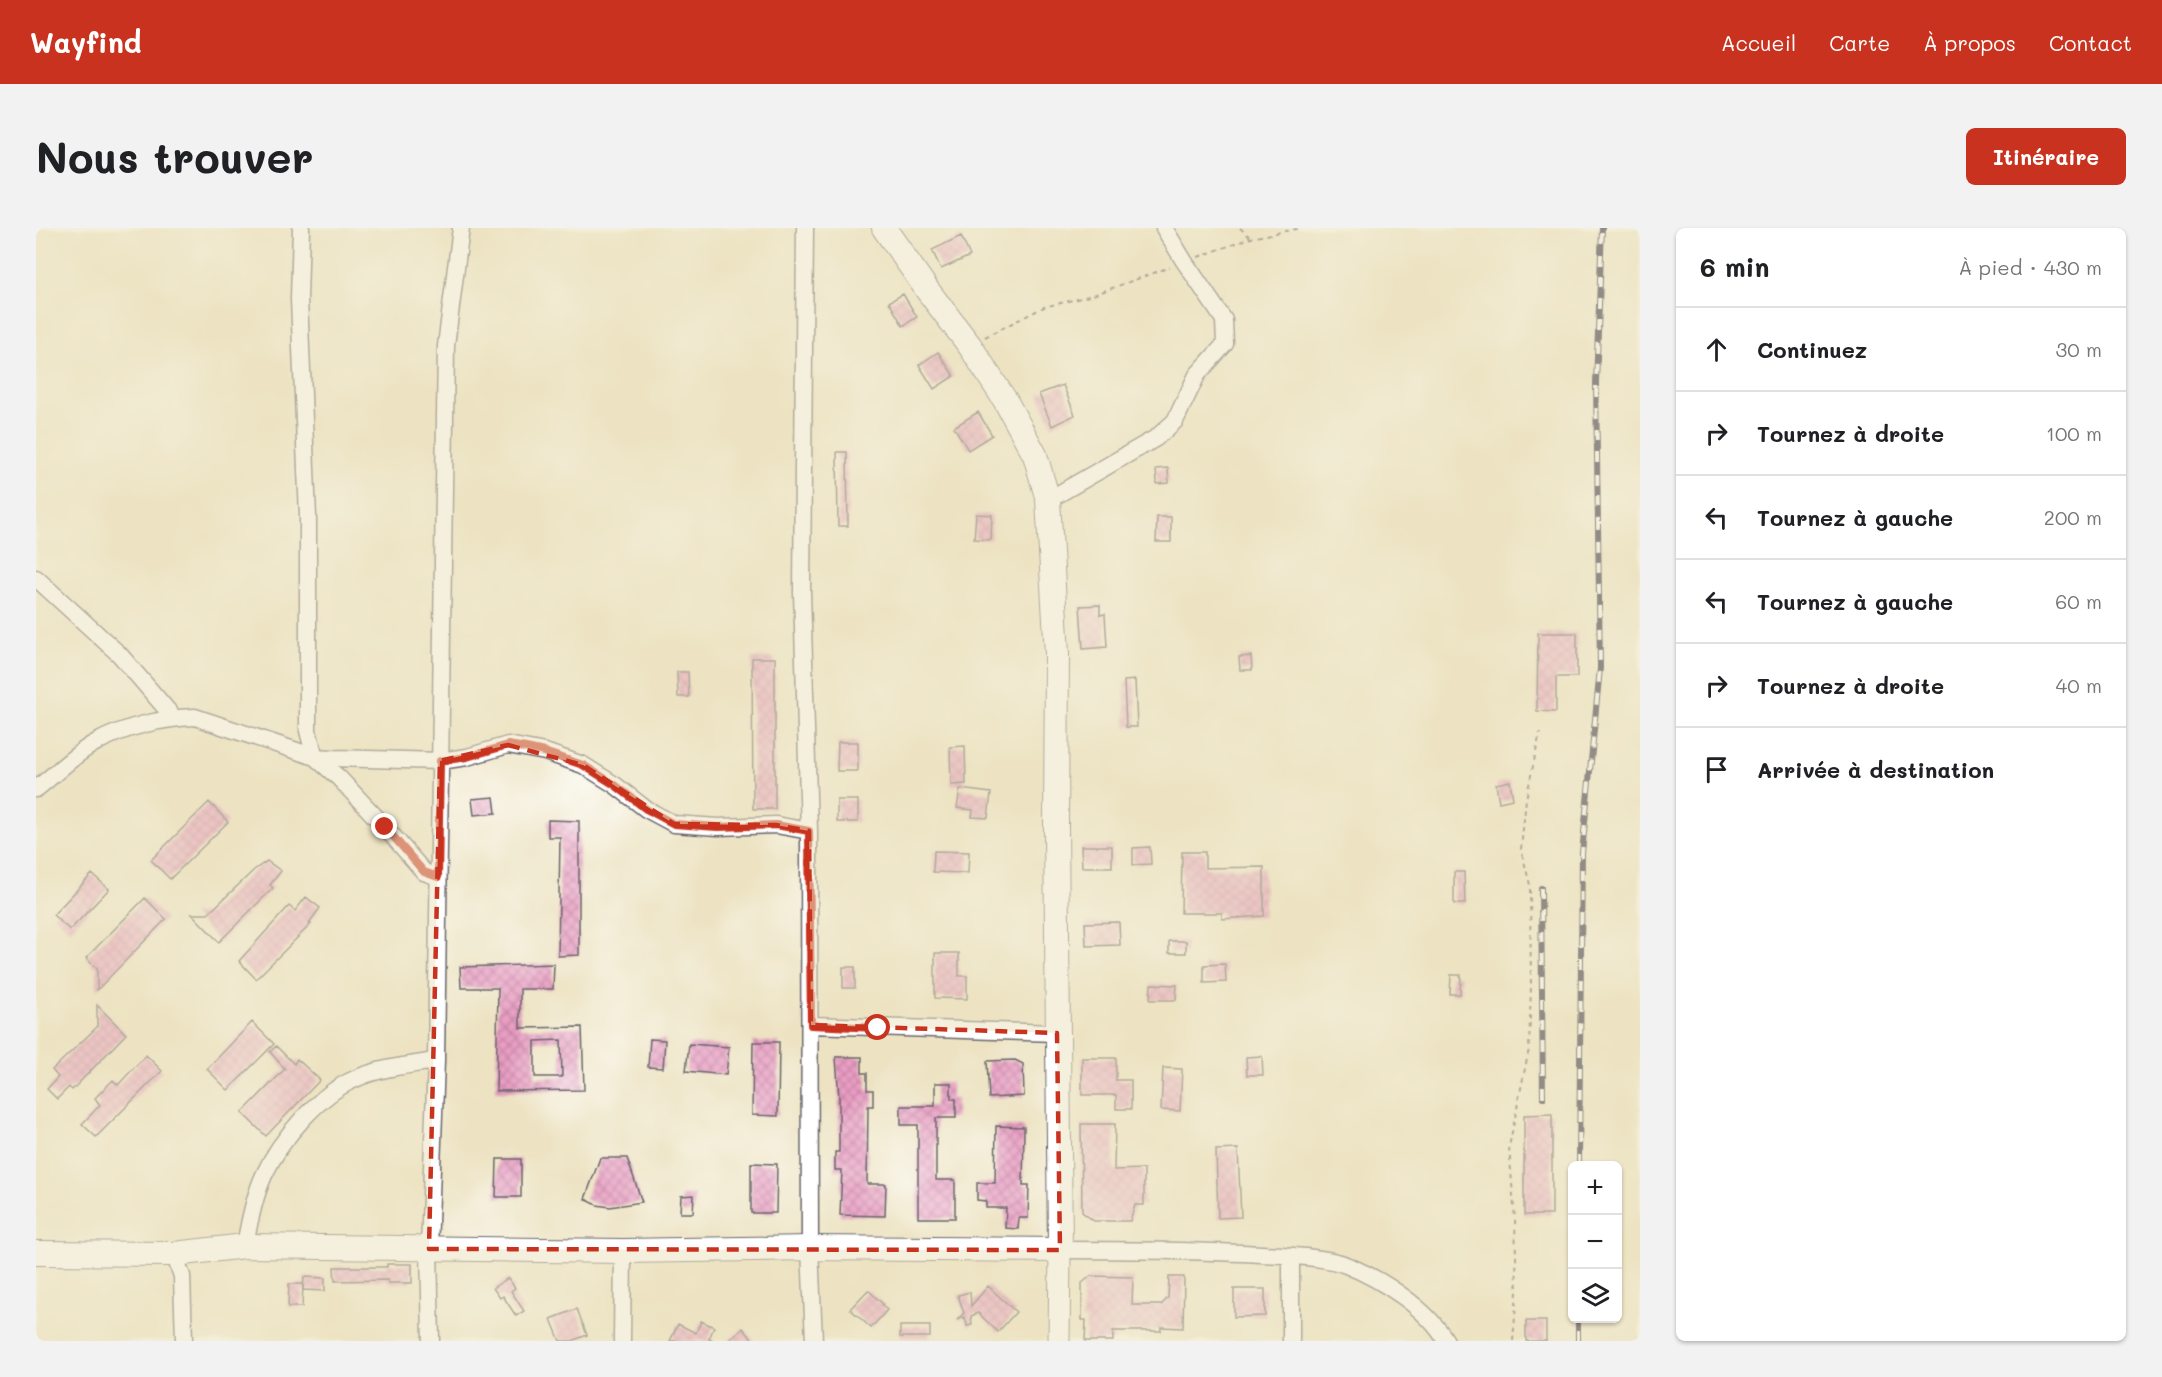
<!DOCTYPE html>
<html lang="fr">
<head>
<meta charset="utf-8">
<style>
	body { margin:0; font-family:Mali,sans-serif; background:#f2f2f2; color:#202124 }
	.controls { position:absolute; right:18px; bottom:18px; display:grid; overflow:hidden; border-radius:9px; box-shadow:0 2px 4px #0004 }
	.controls button { width:54px; height:54px; display:grid; place-items:center; padding:0; border:0; border-bottom:2px solid #e0e0e0; background:#fff; color:#202124; font:30px sans-serif }
	.stop { position:absolute; width:18px; height:18px; margin:-14px; border:4px solid #c8321e; border-radius:50%; background:#fff }
	.stop.end { background:#c8321e; border-color:#fff; box-shadow:0 2px 6px #0008 }
	.list { margin:0; padding:0; list-style:none }
	h2 { display:flex; justify-content:space-between; align-items:center; height:78px; margin:0; padding:0 24px; font-size:26px }
	h2 small { font-size:20px; font-weight:400; color:#757577 }
	.list li { display:grid; grid-template-columns:39px 1fr auto; gap:18px; align-items:center; box-sizing:border-box; height:84px; padding:0 24px; border-top:2px solid #e0e0e0 }
	.list b { display:block; font-size:22px; white-space:nowrap }
	.list em { font-size:20px; font-style:normal; color:#757577 }
	.icon { flex:none; width:33px; height:33px; fill:none; stroke:currentColor; stroke-width:2; stroke-linecap:round; stroke-linejoin:round }
	.map { position:relative; flex:none; width:1604px; height:1113px; overflow:hidden; border-radius:9px }
	header { display:flex; align-items:center; gap:36px; box-sizing:border-box; height:84px; padding:0 30px; background:#c8321e; color:#fff }
	header strong { font-size:28px }
	nav { display:flex; gap:33px; margin-inline-start:auto; font-size:21px }
	.intro { display:flex; align-items:center; justify-content:space-between; box-sizing:border-box; height:144px; padding:0 36px }
	h1 { margin:0; font-size:42px }
	.button { padding:15px 27px; border-radius:9px; background:#c8321e; color:#fff; font-size:21px; font-weight:700 }
	main { display:flex; gap:36px; padding:0 36px }
	aside { flex:1; background:#fff; border-radius:9px; box-shadow:0 2px 4px #0004 }
	.map>svg:first-child { display:block }
	.building { fill:url(#building-cross-hatch); fill-rule:evenodd }
	.lines { fill:none; stroke-linecap:round; stroke-linejoin:round }
	.minor-casing { stroke:#69666b; stroke-width:19 }
	.major-casing { stroke:#69666b; stroke-width:23 }
	.highway-casing { stroke:#69666b; stroke-width:26 }
	.path { stroke:#69666b; stroke-width:2; stroke-dasharray:4.5 4.5; stroke-linecap:butt }
	.minor { stroke:#fff; stroke-width:16 }
	.major { stroke:#fff; stroke-width:21 }
	.highway { stroke:#fff; stroke-width:24 }
	.rail-casing { stroke:#22223b; stroke-width:6 }
	.rail { stroke:#fdfcf7; stroke-width:4; stroke-dasharray:11; stroke-linecap:butt }
	.route { stroke:#c8321e; stroke-width:8 }
	.marked { fill:none; stroke:#c8321e; stroke-width:4.5; stroke-dasharray:12 8; stroke-linejoin:round }
</style>
</head>
<body>
<header>
<strong>Wayfind</strong>
<nav><a>Accueil</a><a>Carte</a><a>À propos</a><a>Contact</a></nav>
</header>
<div class="intro"><h1>Nous trouver</h1><a class="button">Itinéraire</a></div>
<main>
<div class="map">
<svg width="1604" height="1113" viewBox="0 0 1604 1113">
	<defs>
		<pattern id="building-cross-hatch" width="8" height="8" patternUnits="userSpaceOnUse" patternTransform="scale(1.5)"><rect width="8" height="8" fill="#ea9ec3"/><path d="M0 0l8 8M0 8l8-8" fill="none" stroke="#bd80a0"/></pattern>
	</defs>
	<rect width="100%" height="100%" fill="#fdfcf7"/>
	<filter id="ink" filterUnits="userSpaceOnUse"><feTurbulence type="fractalNoise" baseFrequency=".0167" numOctaves="2"/><feDisplacementMap in="SourceGraphic" scale="12" xChannelSelector="R" yChannelSelector="G"/><feConvolveMatrix kernelMatrix="1 2 1 2 8 2 1 2 1" color-interpolation-filters="sRGB"/></filter>
	<filter id="wash" filterUnits="userSpaceOnUse"><feTurbulence type="fractalNoise" baseFrequency=".008" numOctaves="4" result="noise"/><feDisplacementMap in="SourceGraphic" scale="24" xChannelSelector="R" yChannelSelector="G"/><feGaussianBlur stdDeviation="1.35" result="paint"/><feColorMatrix in="noise" values="0 0 0 0 0 0 0 0 0 0 0 0 0 0 0 0 0 1.4 0 .05"/><feComposite in="paint" operator="in"/></filter>
	<g filter="url(#wash)">
		<rect width="100%" height="100%" fill="#ede3c3"/>
		<g id="blocks">
			<path class="building" d="M925 8 934 28 905 41 896 22Z
				M867 66 881 89 867 98 853 74Z
				M902 124 918 148 898 161 883 137Z
				M1027 157 1039 187 1016 198 1003 166Z
				M942 184 956 207 932 222 918 199Z
				M801 224H811L812 298H802Z
				M1132 240 1133 255 1121 256 1120 241Z
				M940 286 956 287 955 312 938 311Z
				M1121 289H1135V314H1120Z
				M1064 377V387L1069 386 1071 419 1047 421 1044 378Z
				M1502 405H1541V449H1520V484L1501 483Z
				M1215 428 1216 442H1204L1203 429Z
				M716 430H739V581H717Z
				M641 444H652L653 469H642Z
				M1099 452 1101 499H1090L1088 453Z
				M802 514H822V543H801Z
				M929 518 930 556 915 557 914 519Z
				M1474 553 1477 571 1463 574 1460 556Z
				M924 561 955 565 952 590 936 589 937 582 921 580Z
				M458 569 460 585 438 587 436 571Z
				M801 572H822V594H801Z
				M173 574 192 594 134 651 115 632Z
				M512 592 543 593V727L522 728 524 609H512Z
				M1045 618H1076V639H1046Z
				M1114 619 1115 636 1097 637V620Z
				M898 623 933 624 932 645 897 644Z
				M1146 624H1169V640L1228 639V688L1186 691V685H1145Z
				M231 633 245 643 234 657 237 660 183 714 156 686H172L218 642Z
				M1418 644H1428L1429 676H1418Z
				M56 646 73 661 34 702 17 687Z
				M270 669 284 680 273 695 275 696 220 751 203 733 253 678 259 683Z
				M109 670 130 691 61 762V741L50 730Z
				M1083 694 1084 717 1050 718 1049 695Z
				M1133 713H1150V725H1133Z
				M899 725H923V748H931V771L899 770Z
				M518 736 517 761H484V800L546 799 548 862 460 863 462 760H425L424 739ZM525 812 526 849H499V813Z
				M1189 736 1190 754 1168 755V737Z
				M807 739H819V760H807Z
				M1415 747H1425L1424 766H1414Z
				M1115 756 1141 757 1140 772H1114Z
				M61 777 90 806 36 862 33 859 21 871 11 861 22 849 16 842 61 799Z
				M216 794 238 816 192 862 171 841Z
				M614 811 629 812 627 840 612 839Z
				M717 814H743L742 888 716 887Z
				M653 816 693 819 690 847 650 843Z
				M240 818 258 836 261 831 284 852 230 908 206 885 249 841 234 824Z
				M110 827 126 843 60 909 46 896 64 877 59 870 77 852 82 857Z
				M1226 828 1227 847H1211L1210 829Z
				M800 829H826V845H831V862H837V878H832L831 956H850L849 988 804 987 806 942H799V924H803V870Z
				M1046 830H1080V852H1095V881H1080V867H1046Z
				M979 832 987 836 988 868 953 870 951 833Z
				M1127 840 1146 841 1144 883 1125 882Z
				M899 855H915V871H920V890H900V952H919V990H882V897H865V878H899Z
				M1516 886V987H1488V887Z
				M1045 896H1079L1078 942 1108 941V977H1099L1094 993H1058L1046 984Z
				M960 898 988 899 987 957H993L992 990H983L982 1001 969 1000 970 980H950V973L941 972V955H959Z
				M1202 921 1205 989 1182 990 1180 922Z
				M564 930H591L606 974 574 979 561 977 549 971Z
				M461 931H485V969H460Z
				M715 935 741 936 740 985H715Z
				M658 967 657 985H644L645 968Z
				M351 1036H376V1055H352V1052L299 1053 298 1039H351Z
				M1055 1048 1097 1049 1096 1077H1125L1132 1070 1133 1049H1148L1147 1100 1125 1099V1103H1077V1113H1049L1050 1092H1046V1055Z
				M268 1049 289 1050V1063L267 1062Z
				M472 1050 479 1060 475 1063 488 1083 480 1088 467 1068 464 1070 457 1060Z
				M253 1056H267L266 1079H252Z
				M952 1058 980 1084 962 1104 942 1085 935 1088 936 1097 931 1098 929 1089 921 1092 928 1085 922 1067 934 1064 935 1078Z
				M1198 1061H1229V1088L1198 1089Z
				M832 1062 847 1076 846 1077 851 1082 835 1100 814 1081Z
				M541 1081 551 1107 536 1113H524L515 1091Z
				M665 1093 678 1099 673 1111 677 1113H634L642 1096 660 1105Z
				M1490 1093H1510V1113H1490Z
				M864 1098H894V1109H864Z
				M707 1100 718 1113H692Z"/>
		</g>
	</g>
	<g filter="url(#ink)">
		<use href="#blocks" fill-opacity="0" stroke="#69666b" stroke-width="1.5"/>
		<g class="lines">
			<g class="minor-casing">
				<path id="minor" d="M265 0 263 71 272 289V503L279 529 303 550 349 599 388 644 402 649
					M769 0 766 364 773 603 774 1020 778 1113
					M1012 272 1120 210 1139 193 1161 147 1189 116 1188 92 1148 33 1128 0
					M0 350 84 427 138 490
					M0 561C18 547 40 525 59 515 88 499 126 490 159 489L279 529 297 530 404 533 431 529 472 517 509 524 547 537 579 557 610 581 638 596 682 599 740 597 773 603
					M775 797 1021 805
					M209 1018C213 994 218 969 228 947 244 912 283 866 319 851 343 840 373 837 400 833
					M1024 1022C1091 1022 1157 1022 1225 1026 1247 1027 1291 1029 1310 1037 1345 1051 1391 1080 1410 1113
					M138 1026 146 1048 148 1113
					M1255 1028V1113
					M395 1113 393 1021 400 833 410 118 425 0
					M586 1113 587 1023"/>
			</g>
			<g class="major-casing">
				<path id="major" d="M1023 1113 1024 1022"/>
			</g>
			<g class="highway-casing">
				<path id="highway" d="M0 1025 138 1026 209 1018 587 1023 774 1020 1024 1022 1020 599 1021 426 1012 272 999 227 969 172 934 118 892 63 848 0"/>
			</g>
			<path class="path" d="M1204 0 1215 10
				M1162 29 1215 10 1265 0
				M949 109 1008 79 1057 67 1134 39
				M1477 1113 1481 1064 1479 991 1473 919 1493 821 1495 758 1494 657 1485 621 1490 571 1504 505"/>
			<use href="#minor" class="minor"/>
			<use href="#major" class="major"/>
			<use href="#highway" class="highway"/>
			<g class="rail-casing">
				<path id="rail" d="M1505 660 1507 870
					M1543 938 1546 625 1564 440 1560 155 1566 0
					M1542 1113V1090"/>
			</g>
			<use href="#rail" class="rail"/>
		</g>
	</g>
	<g class="lines" filter="url(#ink)">
		<path class="route" d="M349 599 388 644 402 649 404 533 431 529 472 517 490 520 508 524 547 537 579 557 610 581 638 596 682 599 740 597 773 603 775 797 842 800"/>
	</g>
	<path d="M0 0H1604V1113H0ZM472 517 547 537 638 596 740 597 773 603 775 797 1021 805 1024 1022 393 1021 404 533Z" fill="#ede3c3" fill-opacity=".55" fill-rule="evenodd"/>
	<path class="marked" d="M472 517 547 537 638 596 740 597 773 603 775 797 1021 805 1024 1022 393 1021 404 533Z"/>
</svg>
<div class="controls">
<button>+</button>
<button>−</button>
<button><svg class="icon" aria-label="layers" viewBox="0 0 24 24"><path d="M12 4l9 5-9 5-9-5zM3 14l9 5 9-5"/></svg></button>
</div>
<div class="stop" style="left:842px;top:800px"></div>
<div class="stop end" style="left:349px;top:599px"></div>
</div>
<aside>
<h2>6 min<small>À pied · 430 m</small></h2>
<ul class="list">
<li><svg class="icon" aria-label="ahead" viewBox="0 0 24 24"><path d="M12 20V5M6 11l6-6 6 6"/></svg><div><b>Continuez</b></div><em>30 m</em></li>
<li><svg class="icon" aria-label="right" viewBox="0 0 24 24"><path d="M7 20v-9h11M14 6l5 5-5 5"/></svg><div><b>Tournez à droite</b></div><em>100 m</em></li>
<li><svg class="icon" aria-label="left" viewBox="0 0 24 24"><path d="M17 20v-9H6M10 6l-5 5 5 5"/></svg><div><b>Tournez à gauche</b></div><em>200 m</em></li>
<li><svg class="icon" aria-label="left" viewBox="0 0 24 24"><path d="M17 20v-9H6M10 6l-5 5 5 5"/></svg><div><b>Tournez à gauche</b></div><em>60 m</em></li>
<li><svg class="icon" aria-label="right" viewBox="0 0 24 24"><path d="M7 20v-9h11M14 6l5 5-5 5"/></svg><div><b>Tournez à droite</b></div><em>40 m</em></li>
<li><svg class="icon" aria-label="arrive" viewBox="0 0 24 24"><path d="M6 21V4h12l-3 4 3 4H6"/></svg><div><b>Arrivée à destination</b></div></li>
</ul>
</aside>
</main>
</body>
</html>
